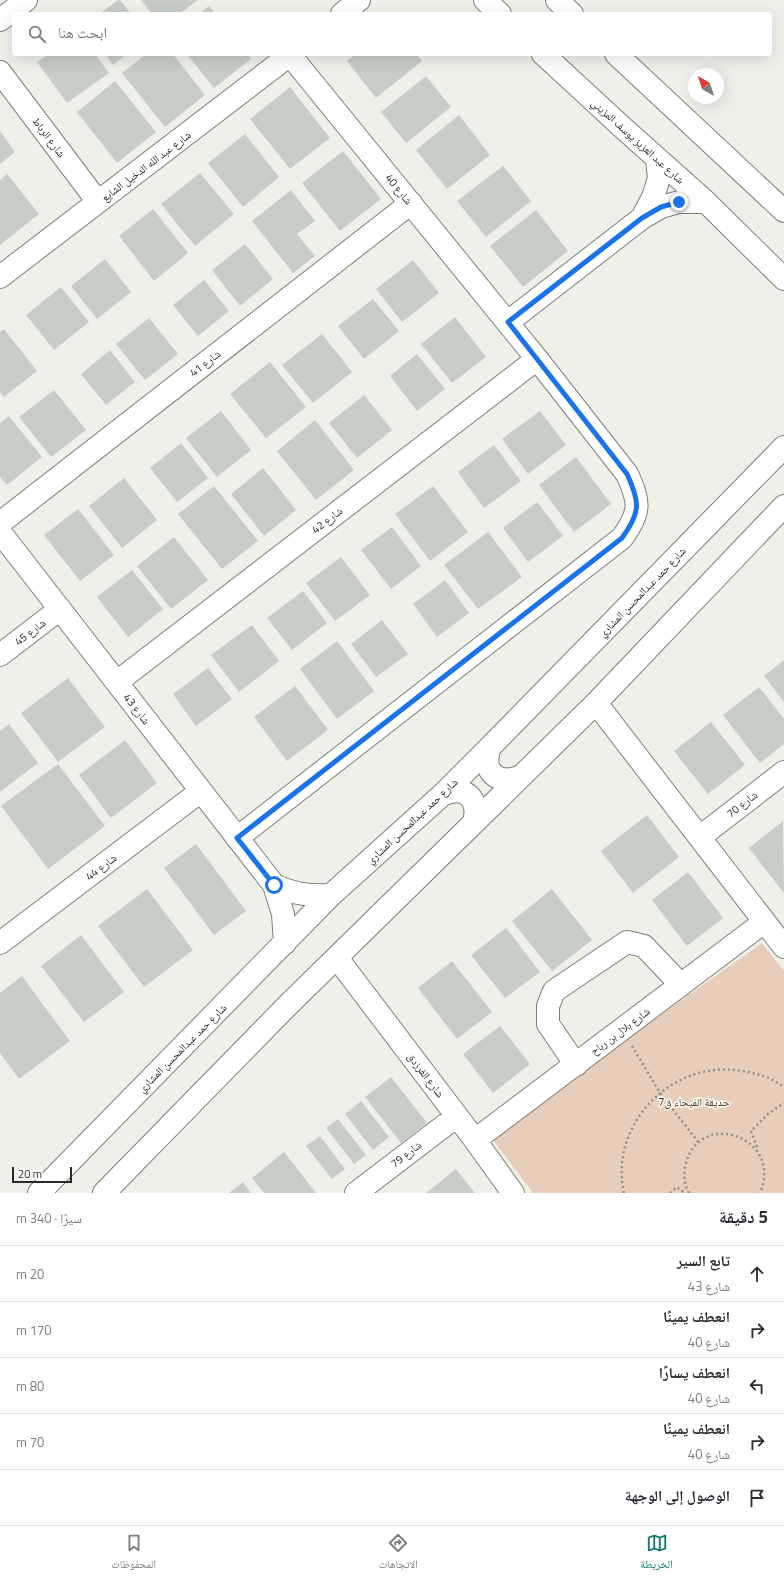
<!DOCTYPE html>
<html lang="ar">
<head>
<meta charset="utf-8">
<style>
	body { margin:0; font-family:"Titillium Web","Noto Naskh Arabic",sans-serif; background:#f2f2f3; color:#2b2b33; direction:rtl }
	.compass { position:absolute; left:688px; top:68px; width:36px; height:36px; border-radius:50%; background:#fff; box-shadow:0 4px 16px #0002; rotate:321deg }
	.scale { position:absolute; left:12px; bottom:10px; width:60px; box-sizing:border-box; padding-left:4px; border:2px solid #292926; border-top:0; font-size:11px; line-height:14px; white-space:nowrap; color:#292926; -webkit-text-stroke:3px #fff; paint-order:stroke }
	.stop { position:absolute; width:12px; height:12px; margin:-9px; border:3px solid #1a73e8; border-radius:50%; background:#fff }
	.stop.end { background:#1a73e8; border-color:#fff; box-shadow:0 1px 4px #0008 }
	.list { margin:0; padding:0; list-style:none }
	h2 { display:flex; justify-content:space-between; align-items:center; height:52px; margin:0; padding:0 16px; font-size:17px }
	h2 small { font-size:13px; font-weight:400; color:#7c7c81 }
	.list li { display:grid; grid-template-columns:26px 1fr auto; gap:12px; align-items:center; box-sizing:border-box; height:56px; padding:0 16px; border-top:1px solid #e1e1e2 }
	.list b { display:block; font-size:15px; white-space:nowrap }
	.list p { margin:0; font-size:13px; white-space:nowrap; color:#7c7c81 }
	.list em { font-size:13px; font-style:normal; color:#7c7c81 }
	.icon { flex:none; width:22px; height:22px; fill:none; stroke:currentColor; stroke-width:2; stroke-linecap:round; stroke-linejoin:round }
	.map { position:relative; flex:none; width:784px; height:1193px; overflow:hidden; direction:ltr }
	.search { position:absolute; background:#fff; box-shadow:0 4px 16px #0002; left:12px; right:12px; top:12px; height:44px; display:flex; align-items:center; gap:10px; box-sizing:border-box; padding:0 14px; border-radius:4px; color:#7c7c81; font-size:15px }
	.sheet { height:332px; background:#fff }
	nav { display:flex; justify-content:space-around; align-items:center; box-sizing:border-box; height:56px; border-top:1px solid #e1e1e2; background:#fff; font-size:11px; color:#7c7c81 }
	nav a { display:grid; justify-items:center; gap:2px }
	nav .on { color:#0f766e }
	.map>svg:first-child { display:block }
	.green { fill:#e6ceba }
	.building { fill:#c6cdc6 }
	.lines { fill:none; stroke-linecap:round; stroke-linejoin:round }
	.minor-casing { stroke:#7d7f78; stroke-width:24 }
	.path { stroke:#8e8f89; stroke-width:2.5; stroke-dasharray:2 3; stroke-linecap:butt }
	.minor { stroke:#fff; stroke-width:22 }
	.route { stroke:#1a73e8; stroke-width:5 }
	.labels { text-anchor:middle; stroke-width:3; stroke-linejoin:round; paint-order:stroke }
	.street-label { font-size:11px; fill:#292926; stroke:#fff }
	.park-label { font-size:11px; fill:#4e2800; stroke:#fff }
</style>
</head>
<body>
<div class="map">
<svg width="784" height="1193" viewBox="0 0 784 1193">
	<rect width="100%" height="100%" fill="#eff1e9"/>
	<path class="green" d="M762 943 784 971V1193H533L490 1136Z"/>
	<path class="building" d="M118 0H120L131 14H99Z
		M141 0H198L179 14H152Z
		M209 6 215 14H199Z
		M49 54H95L109 73 67 103 37 62Z
		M105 54H127L113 65Z
		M146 54H173L205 95 165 127 122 73Z
		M187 54H247L251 59 214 88Z
		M355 54H417L422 61 376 98 347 61Z
		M426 76 451 107 406 143 381 112Z
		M115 81 156 132 117 163 77 112Z
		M290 87 330 138 290 169 250 119Z
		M459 115 490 155 447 189 416 150Z
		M0 131 15 152 0 164Z
		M245 134 279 177 243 207 208 163Z
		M343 151 381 199 340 231 302 183Z
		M503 166 531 201 486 237 457 201Z
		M200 173 234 214 195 246 161 204Z
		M7 174 39 214 0 245V180Z
		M291 190 315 221 297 234 315 256 293 273 252 221Z
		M153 209 188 253 154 281 119 236Z
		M536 210 568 251 523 287 490 246Z
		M245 244 273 279 240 306 212 270Z
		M105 259 131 292 97 319 71 286Z
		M413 260 439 293 402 322 376 289Z
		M204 280 229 311 198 336 173 305Z
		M61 287 89 322 54 350 26 315Z
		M373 299 399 331 364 359 338 326Z
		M455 317 486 357 452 383 421 344Z
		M149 318 178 354 145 380 116 344Z
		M4 329 37 371 4 397 0 392V332Z
		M322 334 352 372 313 403 282 365Z
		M110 350 135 382 106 405 81 374Z
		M417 354 445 389 417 411 390 376Z
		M270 362 306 407 266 438 230 394Z
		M54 390 86 430 51 457 19 417Z
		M364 395 392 430 357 458 329 423Z
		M221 411 251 450 217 477 186 438Z
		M540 411 566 445 528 474 502 439Z
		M9 416 42 457 7 485 0 477V423Z
		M315 420 354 470 316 500 277 451Z
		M181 443 208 478 177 502 150 468Z
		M494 445 521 481 484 508 458 472Z
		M576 457 611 504 574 532 539 485Z
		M263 468 296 510 264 536 231 494Z
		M124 478 157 520 122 548 89 506Z
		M214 486 258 541 222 569 178 514Z
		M433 486 468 532 430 561 395 514Z
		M537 502 563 536 528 562 503 528Z
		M78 509 114 555 80 581 44 535Z
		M392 527 421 566 391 589 361 550Z
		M488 532 522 577 478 609 444 565Z
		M174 537 208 580 171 609 137 566Z
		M341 557 370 595 335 621 306 583Z
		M132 570 163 609 128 637 97 597Z
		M445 580 469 613 437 637 413 604Z
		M303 591 327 623 292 650 267 618Z
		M382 620 408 654 376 677 351 644Z
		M252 625 279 661 239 692 211 655Z
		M337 641 374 691 337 719 300 669Z
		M784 660V702L764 676Z
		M208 668 232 699 196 726 173 694Z
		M68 678 105 727 58 762 21 713Z
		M295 686 328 730 287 761 254 717Z
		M759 687 784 719V744L760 763 723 715Z
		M711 722 745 765 708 794 674 751Z
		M9 724 38 763 0 792V731Z
		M125 740 157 783 111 818 79 775Z
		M58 764 105 826 48 869 1 806Z
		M647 815 679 857 633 893 601 851Z
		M783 821 784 892H783L749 848Z
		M196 844 246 911 214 935 164 868Z
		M688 872 723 918 687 946 652 900Z
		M147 889 193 950 144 987 98 926Z
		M552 889 592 940 552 971 512 921Z
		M506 928 540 972 505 998 471 955Z
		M81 935 124 992 84 1022 41 966Z
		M452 961 492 1012 457 1039 418 988Z
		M22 976 70 1041 19 1079 0 1053V993Z
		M500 1026 530 1064 493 1093 463 1054Z
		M391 1077 427 1123 401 1143 365 1097Z
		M361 1101 389 1137 373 1150 345 1114Z
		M338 1119 366 1155 354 1164 326 1128Z
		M320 1136 345 1169 332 1179 306 1146Z
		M284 1152 316 1193H264L252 1178Z
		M456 1169 475 1193H426Z
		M243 1182 251 1193H229Z"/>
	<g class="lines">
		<g class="minor-casing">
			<path id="minor" d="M485 0 500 14
				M557 0 572 14
				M342 14 359 0
				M0 20 26 0
				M543 54 622 127 706 202 784 279
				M616 54 784 211
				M0 72 98 202
				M642 218 653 197 659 178 657 159
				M0 277 291 54
				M508 322 642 218 661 207 679 202H706
				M0 523 411 203
				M0 532 274 885 283 914 285 943
				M0 655 60 609
				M117 682 537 359
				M596 703 784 947
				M490 747C481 772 498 786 521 776
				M442 795C465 784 480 799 474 822
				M700 837 784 772
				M237 838 622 538C641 512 640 502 627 474L537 359 290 55
				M274 885C293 894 310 896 331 895
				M0 943 201 791
				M337 958 475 1140 513 1193
				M576 1065 548 1024V1006L554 991 627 942 644 946 681 985
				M475 1140 764 922
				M39 1193 331 895 442 795 490 747 784 447
				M104 1193 288 1005 596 703 784 506
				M356 1193 457 1116"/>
		</g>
		<path class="path" d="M632 1046 660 1093 699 1143
			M757 1147 751 1131 768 1114 784 1103
			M624 1193C622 1183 621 1173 622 1163 628 1107 680 1064 735 1070 752 1072 770 1076 784 1087
			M670 1193 677 1187 685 1193
			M689 1193C684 1184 683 1173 686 1163 701 1108 784 1138 760 1193"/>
		<use href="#minor" class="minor"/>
	</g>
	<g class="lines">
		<path class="route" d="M274 885 237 838 622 538C641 512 640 502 627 474L508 322 642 218 661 207 679 202"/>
	</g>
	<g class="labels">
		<g class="street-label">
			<text transform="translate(49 137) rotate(53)" y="4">شارع الرباط</text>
			<text transform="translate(638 141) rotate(42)" y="4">شارع عبد العزيز يوسف المزيني</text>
			<text transform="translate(146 166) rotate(-37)" y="4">شارع عبد الله الدخيل الشايع</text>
			<text transform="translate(399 189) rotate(51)" y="4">شارع 40</text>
			<text transform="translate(205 363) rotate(-38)" y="4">شارع 41</text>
			<text transform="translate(327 520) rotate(-38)" y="4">شارع 42</text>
			<text transform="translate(642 592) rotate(-46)" y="4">شارع حمد عبدالمحسن المشاري</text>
			<text transform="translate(30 632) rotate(-37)" y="4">شارع 45</text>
			<text transform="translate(137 709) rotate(52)" y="4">شارع 43</text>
			<text transform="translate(742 804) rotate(-38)" y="4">شارع 70</text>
			<text transform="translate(412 821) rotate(-43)" y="4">شارع حمد عبدالمحسن المشاري</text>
			<text transform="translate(101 867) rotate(-37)" y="4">شارع 44</text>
			<text transform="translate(620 1031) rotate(-37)" y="4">شارع بلال بن رباح</text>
			<text transform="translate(182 1048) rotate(-45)" y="4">شارع حمد عبدالمحسن المشاري</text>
			<text transform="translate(426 1075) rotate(53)" y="4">شارع الفرزدق</text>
			<text transform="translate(406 1154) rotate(-38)" y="4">شارع 79</text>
		</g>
		<g class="park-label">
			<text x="694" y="1106">حديقة الفيحاء ق7</text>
		</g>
	</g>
</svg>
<svg class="compass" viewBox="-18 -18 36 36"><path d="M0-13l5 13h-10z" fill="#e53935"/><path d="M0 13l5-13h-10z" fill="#7c7c81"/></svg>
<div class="scale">20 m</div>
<div class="stop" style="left:274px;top:885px"></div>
<div class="stop end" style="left:679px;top:202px"></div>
<div class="search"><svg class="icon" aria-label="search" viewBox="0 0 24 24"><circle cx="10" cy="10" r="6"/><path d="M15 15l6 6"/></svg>ابحث هنا</div>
</div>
<section class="sheet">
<h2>5 دقيقة<small>سيرًا · 340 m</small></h2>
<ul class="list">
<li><svg class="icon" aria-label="ahead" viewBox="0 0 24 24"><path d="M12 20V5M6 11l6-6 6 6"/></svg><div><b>تابع السير</b><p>شارع 43</p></div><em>20 m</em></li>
<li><svg class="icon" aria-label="right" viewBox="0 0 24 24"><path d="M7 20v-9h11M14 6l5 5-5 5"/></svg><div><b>انعطف يمينًا</b><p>شارع 40</p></div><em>170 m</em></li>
<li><svg class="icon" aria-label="left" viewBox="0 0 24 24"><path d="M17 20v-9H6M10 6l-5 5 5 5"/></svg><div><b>انعطف يسارًا</b><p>شارع 40</p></div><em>80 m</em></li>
<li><svg class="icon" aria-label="right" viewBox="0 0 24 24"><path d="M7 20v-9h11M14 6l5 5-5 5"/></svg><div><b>انعطف يمينًا</b><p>شارع 40</p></div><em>70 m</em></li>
<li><svg class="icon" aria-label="arrive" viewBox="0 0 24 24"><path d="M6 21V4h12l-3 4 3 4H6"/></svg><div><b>الوصول إلى الوجهة</b></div></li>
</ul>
</section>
<nav>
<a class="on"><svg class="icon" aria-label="map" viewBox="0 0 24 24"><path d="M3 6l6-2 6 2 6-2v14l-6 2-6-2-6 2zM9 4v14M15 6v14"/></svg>الخريطة</a>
<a><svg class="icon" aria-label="directions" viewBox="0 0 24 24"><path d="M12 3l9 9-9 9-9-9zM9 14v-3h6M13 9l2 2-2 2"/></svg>الاتجاهات</a>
<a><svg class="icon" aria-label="saved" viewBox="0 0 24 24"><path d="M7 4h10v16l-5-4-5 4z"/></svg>المحفوظات</a>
</nav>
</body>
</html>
